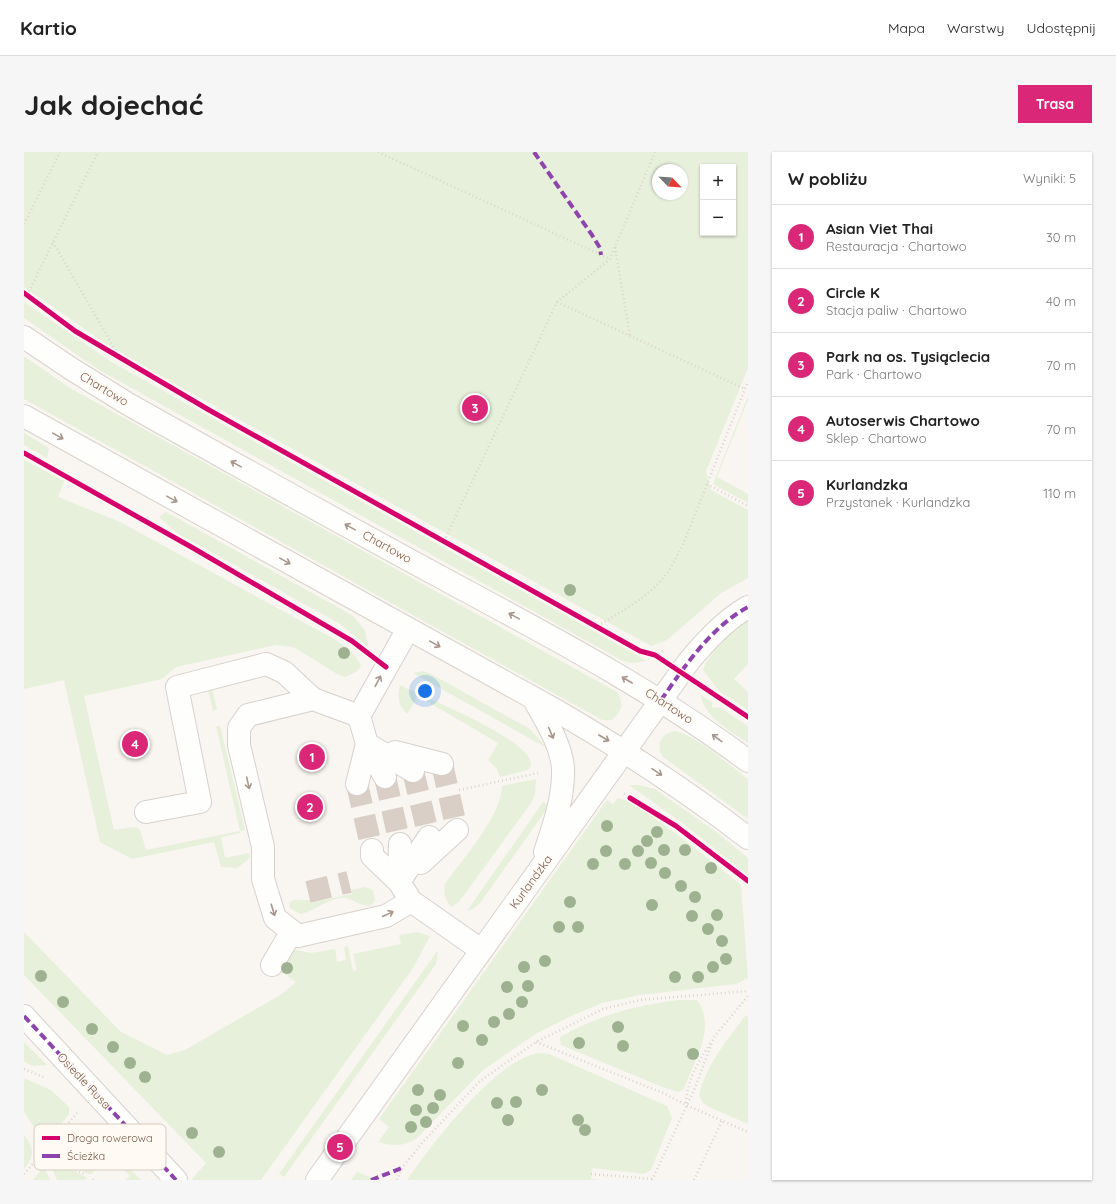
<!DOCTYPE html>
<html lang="pl">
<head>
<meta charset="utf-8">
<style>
	body { margin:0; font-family:Quicksand,sans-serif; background:#f6f6f6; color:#222 }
	.controls { position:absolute; right:12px; top:12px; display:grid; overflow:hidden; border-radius:0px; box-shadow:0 1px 3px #0004 }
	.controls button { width:36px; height:36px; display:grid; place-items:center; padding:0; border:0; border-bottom:1px solid #e0e0e0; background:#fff; color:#222; font:20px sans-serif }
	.compass { position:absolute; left:628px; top:12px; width:36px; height:36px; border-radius:50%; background:#fff; box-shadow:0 1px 3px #0004; rotate:115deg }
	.you { position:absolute; left:401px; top:539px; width:14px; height:14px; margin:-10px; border:3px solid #fff; border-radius:50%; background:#1a73e8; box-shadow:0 0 0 6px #1a73e833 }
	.badge { display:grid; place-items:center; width:26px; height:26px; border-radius:50%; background:#db2777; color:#fff; font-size:13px; font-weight:700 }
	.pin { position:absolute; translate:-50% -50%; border:2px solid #fff; box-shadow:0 1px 4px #0006 }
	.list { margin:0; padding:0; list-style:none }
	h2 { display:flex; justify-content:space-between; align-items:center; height:52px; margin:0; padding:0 16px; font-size:17px }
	h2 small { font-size:13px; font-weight:400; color:#767676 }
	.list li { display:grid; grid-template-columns:26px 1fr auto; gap:12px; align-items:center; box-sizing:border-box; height:64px; padding:0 16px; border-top:1px solid #e0e0e0 }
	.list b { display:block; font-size:15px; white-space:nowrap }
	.list p { margin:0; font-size:13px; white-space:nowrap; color:#767676 }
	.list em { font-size:13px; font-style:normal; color:#767676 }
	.map { position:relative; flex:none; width:724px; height:1028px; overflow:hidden; border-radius:0px }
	header { display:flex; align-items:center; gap:24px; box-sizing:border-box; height:56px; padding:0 20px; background:#fff; border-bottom:1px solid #e0e0e0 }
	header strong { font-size:19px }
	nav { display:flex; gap:22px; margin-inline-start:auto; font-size:14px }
	.intro { display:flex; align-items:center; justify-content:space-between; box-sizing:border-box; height:96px; padding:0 24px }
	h1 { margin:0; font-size:28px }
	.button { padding:10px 18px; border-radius:0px; background:#db2777; color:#fff; font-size:14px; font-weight:700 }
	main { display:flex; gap:24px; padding:0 24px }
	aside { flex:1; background:#fff; border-radius:0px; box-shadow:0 1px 3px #0004 }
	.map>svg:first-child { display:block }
	.green { fill:#e7f0db; fill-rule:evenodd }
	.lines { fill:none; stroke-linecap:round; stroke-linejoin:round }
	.minor-tunnel { stroke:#d9cfc7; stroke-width:22; stroke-dasharray:22 11; stroke-linecap:butt }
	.minor-casing { stroke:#d7d1cb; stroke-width:24 }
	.path { stroke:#dcd5d0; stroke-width:2.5; stroke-dasharray:1 3; stroke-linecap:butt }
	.minor { stroke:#fefefd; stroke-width:22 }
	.quiet { stroke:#8e44ad; stroke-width:4; stroke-dasharray:8 4; stroke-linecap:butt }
	.cycleway-casing { stroke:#fffaf3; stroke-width:8 }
	.cycleway { stroke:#d6006c; stroke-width:5 }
	.tree { fill:#9eb190 }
	.oneway { stroke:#a8958b }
	.labels { text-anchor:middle; stroke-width:3; stroke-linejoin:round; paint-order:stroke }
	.street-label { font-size:12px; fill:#7a5c4d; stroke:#fffaf3 }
	.key { fill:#fffaf3; stroke:#d7cbc1; stroke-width:1 }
	.key-label { font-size:11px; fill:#7a5c4d }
</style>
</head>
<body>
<header>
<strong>Kartio</strong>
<nav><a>Mapa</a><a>Warstwy</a><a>Udostępnij</a></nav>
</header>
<div class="intro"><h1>Jak dojechać</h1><a class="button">Trasa</a></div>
<main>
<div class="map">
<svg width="724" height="1028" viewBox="0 0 724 1028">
	<rect width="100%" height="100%" fill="#f9f5f0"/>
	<path class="green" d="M0 0H724V216L682 319 687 338 724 358V426L697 441 643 488 627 494 158 236 84 193 0 135ZM679 15H709V81H679ZM634 18H658V42H634Z
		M0 150 86 209 623 509 606 511 597 508 75 218 0 166Z
		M0 204 46 236 593 540C600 552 599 558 588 568H578L0 247Z
		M724 244V248L693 325 724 342V351L689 332Z
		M0 281 25 296 23 306 0 293Z
		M0 308 40 329 34 345 96 370 310 487C321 494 332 501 337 514L332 520 321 525 313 522 278 500 269 495 251 493 152 515 138 527 60 544 90 678C118 674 114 670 122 698L216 679 192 574H196L221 678 216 679V681L197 685 201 706 225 701 226 706 213 716 197 715 190 690 108 707 76 690 40 528 0 537Z
		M142 360 328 463 341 478 344 495 316 472 153 381 135 365Z
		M724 468V512L710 527 724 540V558L695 539 679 518C687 497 706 481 724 468Z
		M398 519 407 522 506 577 523 596 389 521Z
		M232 525 188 536 193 557 189 559 183 534Z
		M376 533C391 542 528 594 504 618L476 625 473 617 464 608 474 591 394 544 383 562C374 553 373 545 376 533Z
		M677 543 688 550V555L691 556 695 555 724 574V591C706 578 681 567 677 543Z
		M651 579C669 581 708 615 724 627V667L639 605C631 594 637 581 651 579Z
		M512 627 511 643 507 651 435 750 427 755C421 747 419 741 421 732 438 708 478 663 478 634Z
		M605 633H614L631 637 695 682 724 706V723L657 670Z
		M594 646C610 650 623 661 636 670 664 690 690 711 717 733L724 826 712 832 616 843 578 851 545 865 513 881 459 918 393 986C380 995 369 994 354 990L365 975 355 967 583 648 589 652Z
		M519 650 525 654 456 751 449 757 443 759Z
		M341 735 349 738 351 748 348 753C338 756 332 748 322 746 307 744 291 759 277 762L267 757 265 754 266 750 270 748H286V751L328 742 327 738Z
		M0 780 97 880 143 903 161 898 258 842 272 830 255 818 267 797 287 801 311 797 313 810 322 808 320 795 324 794 329 819 333 818 329 802 377 792 375 783 393 780 406 784 389 816 237 1028H169L168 1027 182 1011 0 823Z
		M414 798 412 812 260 1025 255 1022Z
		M654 848H673C692 875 672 905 662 932L659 938 654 940 641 936 537 893 536 885C575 863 610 854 654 848Z
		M722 863 724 865V972L685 955 679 951 675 943C683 912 703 888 722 863Z
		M0 890 23 913 9 914 0 910Z
		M516 901 525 902 643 954 648 966 627 1018 620 1022 568 1016 567 1027 577 1028H383C407 994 473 905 516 901Z
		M0 926 27 938 45 955V962L28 984 23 986 14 981 0 960Z
		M68 980 75 986 69 993 83 1007 66 1023 42 1010 32 1002 47 984Z
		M0 983C10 996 11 1004 0 1017Z
		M29 1006 63 1026 61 1028H33L25 1010Z
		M97 1008 117 1028H101L106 1024 94 1011Z
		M20 1015 26 1028H9Z
		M333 1020 349 1026 351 1028H327Z"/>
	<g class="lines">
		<path class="minor-tunnel" d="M418 612 433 678
			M389 619 405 685
			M361 625 376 692
			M333 632 348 698
			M284 740 325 730"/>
		<g class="minor-casing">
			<path id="minor" d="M0 185 46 216 104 252C209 311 315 370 422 428 526 484 629 538 724 609
				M0 264 533 559C600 598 663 639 724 686
				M509 546C521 567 537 592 539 616 540 645 530 673 521 700
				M289 547 224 563 215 576V593L239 695V727L251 766 274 784 362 764 387 749
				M371 600 418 612
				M361 625 343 592 335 564 384 477
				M333 632 343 592 389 619
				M122 660 176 650 153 535 242 512 260 520 289 547 335 564
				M376 692 375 730 387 749 457 798
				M348 698V704L375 730 405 685
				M397 711 433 678
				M248 813 268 779
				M0 864 152 1028
				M293 1028 665 509C682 489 701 468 724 455"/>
		</g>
		<path class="path" d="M354 0 586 107
			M0 72 36 0
			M29 90 96 206
			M591 95 606 184
			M3 143 74 0
			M533 150 721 237
			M683 332 724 354
			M420 389 533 150 586 107 631 0
			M574 474C599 458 629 443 646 417 651 409 654 401 659 393L724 229
			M631 503 641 498
			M435 638 514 621
			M600 642 606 646
			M512 890 639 941 662 953 724 980
			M0 917 22 926
			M662 951C664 925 674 911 687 890
			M41 1012 62 1023
			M0 1022 55 959
			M567 1022 629 1027
			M69 1028 70 1027
			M373 1028 378 1016 398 991 456 929 512 890 579 857 616 848 724 839
			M628 1028 671 936 690 885 724 844
			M670 1028 698 969"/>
		<use href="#minor" class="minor"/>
		<path class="quiet" d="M510 0 568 83 576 96 577 103
			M637 548C661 514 687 475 724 455
			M0 864 152 1028
			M347 1028 378 1016"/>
		<g class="cycleway-casing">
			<path id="cycleway" d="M0 141 51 179 185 258 616 499 631 503 724 565
				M0 301 169 396 328 489 362 515
				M606 646 652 674 724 729"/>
		</g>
		<use href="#cycleway" class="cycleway"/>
	</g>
	<g class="tree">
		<circle cx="546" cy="438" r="6"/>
		<circle cx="320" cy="501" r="6"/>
		<circle cx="583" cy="674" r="6"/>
		<circle cx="633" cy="680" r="6"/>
		<circle cx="623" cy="689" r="6"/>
		<circle cx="640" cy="698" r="6"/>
		<circle cx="661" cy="698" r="6"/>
		<circle cx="582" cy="699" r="6"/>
		<circle cx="614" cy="699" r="6"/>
		<circle cx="627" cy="711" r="6"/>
		<circle cx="569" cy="712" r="6"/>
		<circle cx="601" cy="712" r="6"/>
		<circle cx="687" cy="716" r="6"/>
		<circle cx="641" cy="721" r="6"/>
		<circle cx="657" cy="734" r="6"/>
		<circle cx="671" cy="745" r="6"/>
		<circle cx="546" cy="750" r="6"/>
		<circle cx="628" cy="753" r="6"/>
		<circle cx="693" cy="763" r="6"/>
		<circle cx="668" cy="764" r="6"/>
		<circle cx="535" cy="775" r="6"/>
		<circle cx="554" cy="775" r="6"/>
		<circle cx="684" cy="777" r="6"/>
		<circle cx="698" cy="789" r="6"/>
		<circle cx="702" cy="807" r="6"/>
		<circle cx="521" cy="809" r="6"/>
		<circle cx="500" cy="815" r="6"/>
		<circle cx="689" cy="815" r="6"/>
		<circle cx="263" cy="816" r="6"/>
		<circle cx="17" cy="824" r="6"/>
		<circle cx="651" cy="825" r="6"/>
		<circle cx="674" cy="825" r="6"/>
		<circle cx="504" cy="834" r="6"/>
		<circle cx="483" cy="835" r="6"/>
		<circle cx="39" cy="850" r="6"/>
		<circle cx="498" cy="850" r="6"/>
		<circle cx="485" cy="862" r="6"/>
		<circle cx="470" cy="870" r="6"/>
		<circle cx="439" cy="874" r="6"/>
		<circle cx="594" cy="875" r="6"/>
		<circle cx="68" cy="877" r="6"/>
		<circle cx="458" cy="888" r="6"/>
		<circle cx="555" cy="891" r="6"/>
		<circle cx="599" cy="894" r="6"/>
		<circle cx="89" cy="895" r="6"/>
		<circle cx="669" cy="902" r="6"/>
		<circle cx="106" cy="911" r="6"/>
		<circle cx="434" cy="911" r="6"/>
		<circle cx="121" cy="925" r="6"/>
		<circle cx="394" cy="938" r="6"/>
		<circle cx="518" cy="938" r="6"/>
		<circle cx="416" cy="943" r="6"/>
		<circle cx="492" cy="950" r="6"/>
		<circle cx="473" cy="951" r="6"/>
		<circle cx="409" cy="956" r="6"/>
		<circle cx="392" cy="958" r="6"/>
		<circle cx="484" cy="968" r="6"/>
		<circle cx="554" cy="968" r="6"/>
		<circle cx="402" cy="970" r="6"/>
		<circle cx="387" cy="975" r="6"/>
		<circle cx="561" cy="978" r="6"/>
		<circle cx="168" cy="981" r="6"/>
		<circle cx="195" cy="1000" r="6"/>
	</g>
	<defs><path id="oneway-shaft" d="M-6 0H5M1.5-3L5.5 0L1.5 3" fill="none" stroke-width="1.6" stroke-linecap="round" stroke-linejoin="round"/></defs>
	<g class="oneway">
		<use href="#oneway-shaft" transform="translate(34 284) rotate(29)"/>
		<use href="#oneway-shaft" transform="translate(212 312) rotate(-151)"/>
		<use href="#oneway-shaft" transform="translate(148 347) rotate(29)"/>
		<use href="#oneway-shaft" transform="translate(326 375) rotate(-151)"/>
		<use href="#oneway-shaft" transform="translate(261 409) rotate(29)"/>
		<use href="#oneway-shaft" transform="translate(490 464) rotate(-151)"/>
		<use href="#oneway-shaft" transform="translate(411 492) rotate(29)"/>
		<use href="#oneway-shaft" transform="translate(603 528) rotate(-150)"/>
		<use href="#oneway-shaft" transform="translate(354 529) rotate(-62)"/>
		<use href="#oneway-shaft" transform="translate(527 581) rotate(67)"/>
		<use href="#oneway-shaft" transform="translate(580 586) rotate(30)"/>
		<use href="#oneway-shaft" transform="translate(693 586) rotate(-143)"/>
		<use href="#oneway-shaft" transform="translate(633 620) rotate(34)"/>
		<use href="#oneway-shaft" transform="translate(224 631) rotate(77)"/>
		<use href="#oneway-shaft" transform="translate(249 758) rotate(73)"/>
		<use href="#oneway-shaft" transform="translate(364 762) rotate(-25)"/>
	</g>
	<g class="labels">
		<g class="street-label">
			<text transform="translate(80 237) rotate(31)" y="4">Chartowo</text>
			<text transform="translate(363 395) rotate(29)" y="4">Chartowo</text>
			<text transform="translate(645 554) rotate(33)" y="4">Chartowo</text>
			<text transform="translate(507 730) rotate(-54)" y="4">Kurlandzka</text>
			<text transform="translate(60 929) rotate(47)" y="4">Osiedle Rusa</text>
		</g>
	</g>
	<rect x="10" y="972" width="132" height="46" rx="6" class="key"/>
	<rect x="18" y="984" width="18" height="4" fill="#d6006c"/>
	<rect x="18" y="1002" width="18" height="4" fill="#8e44ad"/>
	<g class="key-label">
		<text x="43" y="990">Droga rowerowa</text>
		<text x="43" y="1008">Ścieżka</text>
	</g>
</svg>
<div class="controls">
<button>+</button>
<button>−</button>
</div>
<svg class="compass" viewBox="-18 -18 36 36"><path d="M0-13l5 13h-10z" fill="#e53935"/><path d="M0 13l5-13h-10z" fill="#767676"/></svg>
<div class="you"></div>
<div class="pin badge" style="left:288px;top:605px">1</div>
<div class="pin badge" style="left:286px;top:655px">2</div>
<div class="pin badge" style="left:451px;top:256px">3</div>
<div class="pin badge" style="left:111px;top:592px">4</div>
<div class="pin badge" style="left:316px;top:995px">5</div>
</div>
<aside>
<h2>W pobliżu<small>Wyniki: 5</small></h2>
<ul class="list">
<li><span class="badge">1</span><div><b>Asian Viet Thai</b><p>Restauracja · Chartowo</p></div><em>30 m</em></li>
<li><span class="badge">2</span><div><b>Circle K</b><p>Stacja paliw · Chartowo</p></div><em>40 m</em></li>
<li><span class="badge">3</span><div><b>Park na os. Tysiąclecia</b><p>Park · Chartowo</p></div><em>70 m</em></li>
<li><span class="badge">4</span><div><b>Autoserwis Chartowo</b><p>Sklep · Chartowo</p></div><em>70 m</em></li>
<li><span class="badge">5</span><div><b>Kurlandzka</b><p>Przystanek · Kurlandzka</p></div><em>110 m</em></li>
</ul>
</aside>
</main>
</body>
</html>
